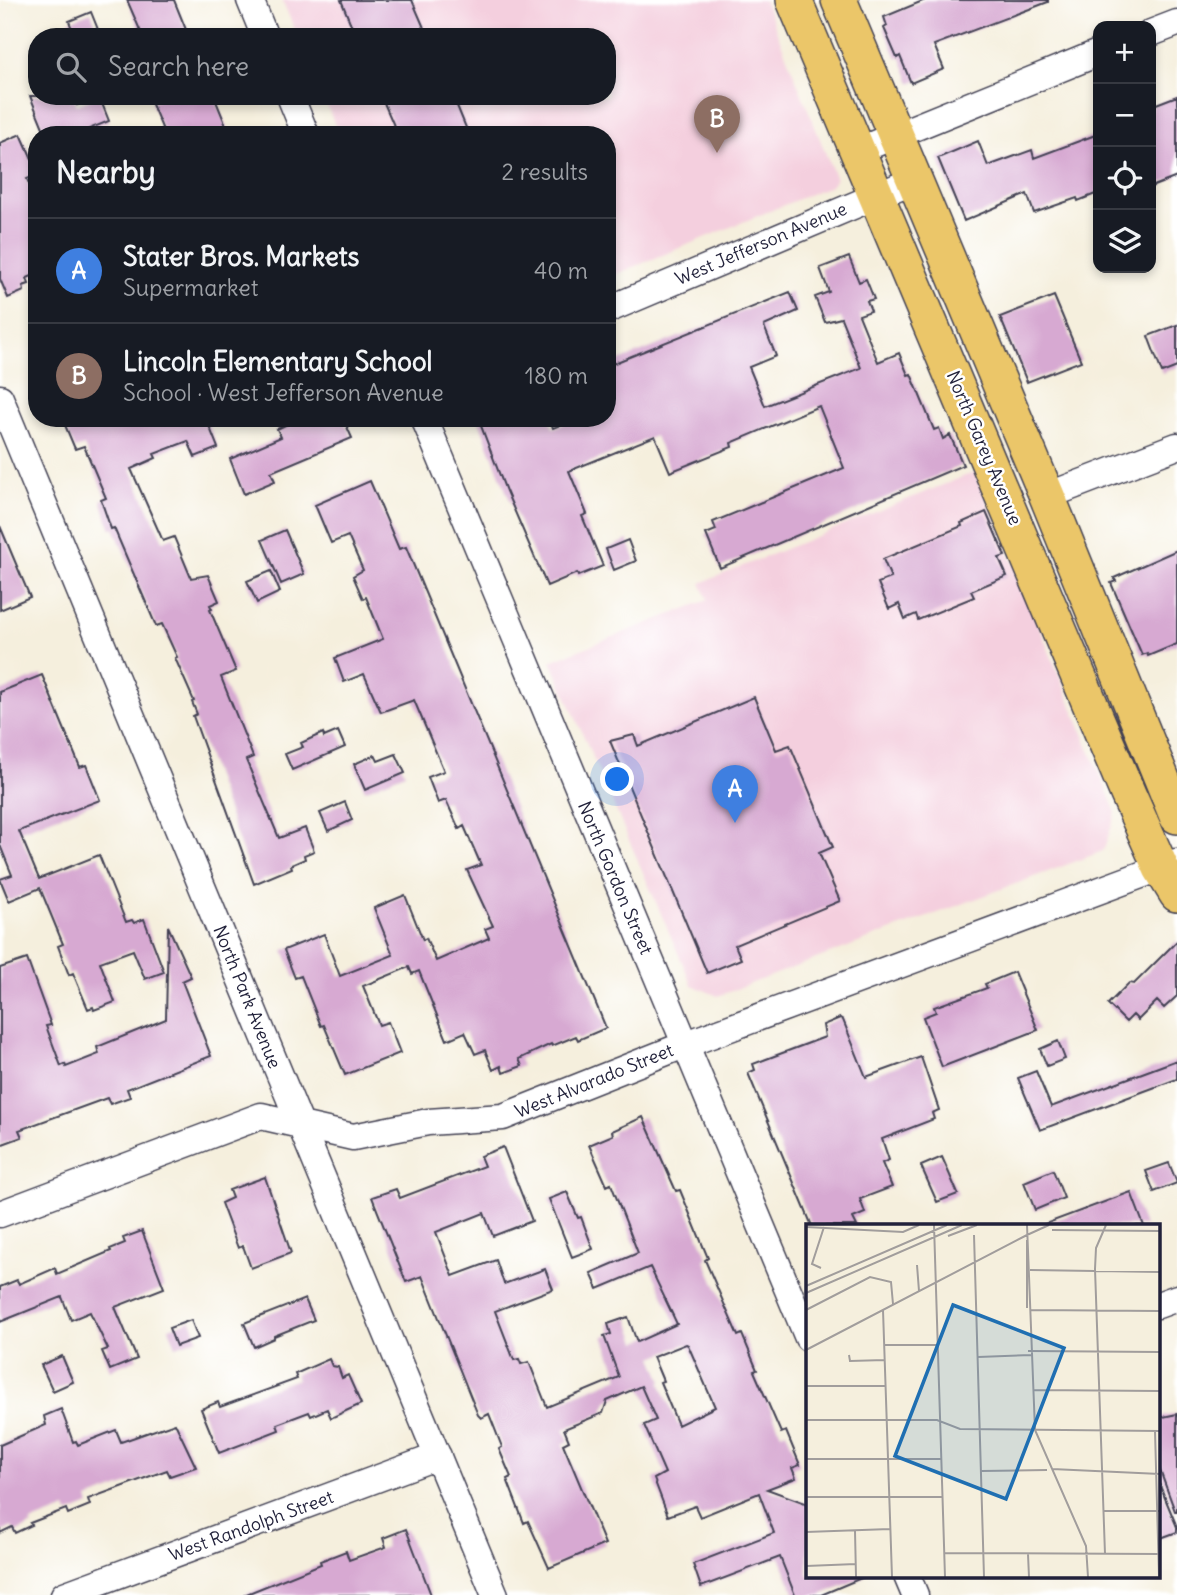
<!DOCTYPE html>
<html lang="en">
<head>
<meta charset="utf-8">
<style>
	body { margin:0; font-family:Delius,sans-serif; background:#242831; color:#f1f3f6 }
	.controls { position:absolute; right:21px; top:21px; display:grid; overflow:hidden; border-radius:14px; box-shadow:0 4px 10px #0003 }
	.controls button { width:63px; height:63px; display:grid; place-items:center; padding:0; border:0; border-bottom:2px solid #363941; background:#171b24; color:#f1f3f6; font:35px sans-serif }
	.you { position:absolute; left:618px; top:780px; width:24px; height:24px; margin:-18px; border:5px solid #fff; border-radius:50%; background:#1a73e8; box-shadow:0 0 0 10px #1a73e833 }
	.badge { display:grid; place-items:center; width:46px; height:46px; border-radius:50%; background:#d93025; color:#fff; font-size:23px; font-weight:700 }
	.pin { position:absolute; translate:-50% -58px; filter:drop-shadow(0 2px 4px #0008) }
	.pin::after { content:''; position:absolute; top:37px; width:24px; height:21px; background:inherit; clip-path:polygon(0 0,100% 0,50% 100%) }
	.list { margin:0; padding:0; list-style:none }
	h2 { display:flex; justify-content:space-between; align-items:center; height:91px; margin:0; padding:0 28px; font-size:30px }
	h2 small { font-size:23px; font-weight:400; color:#9ea1a6 }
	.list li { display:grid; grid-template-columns:46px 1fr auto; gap:21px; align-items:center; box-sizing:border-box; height:105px; padding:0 28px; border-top:2px solid #363941 }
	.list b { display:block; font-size:26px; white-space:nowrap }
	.list p { margin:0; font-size:23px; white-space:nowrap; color:#9ea1a6 }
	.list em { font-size:23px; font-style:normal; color:#9ea1a6 }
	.icon { flex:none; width:38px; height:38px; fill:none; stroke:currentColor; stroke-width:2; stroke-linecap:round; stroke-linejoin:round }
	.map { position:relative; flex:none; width:1177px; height:1595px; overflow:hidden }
	.search { position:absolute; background:#171b24; box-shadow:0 4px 10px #0003; left:28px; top:28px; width:588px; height:77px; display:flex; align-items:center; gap:18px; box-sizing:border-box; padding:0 24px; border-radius:28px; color:#9ea1a6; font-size:26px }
	.panel { position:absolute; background:#171b24; box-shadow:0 4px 10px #0003; left:28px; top:126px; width:588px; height:301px; border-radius:28px }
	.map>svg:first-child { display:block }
	.built { fill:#f4cfde }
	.building { fill:#d7a9d2; fill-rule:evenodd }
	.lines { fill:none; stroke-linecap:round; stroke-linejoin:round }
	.minor-casing { stroke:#424153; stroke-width:29 }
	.major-casing { stroke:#424153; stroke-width:38 }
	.minor { stroke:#fff; stroke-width:26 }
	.major { stroke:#ebc669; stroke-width:35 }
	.labels { text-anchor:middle; stroke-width:5; stroke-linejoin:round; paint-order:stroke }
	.street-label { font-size:18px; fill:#22223b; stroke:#fff }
	.inset-road { fill:none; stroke:#a19d9c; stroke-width:2 }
	.view { fill:#1f6fb2; fill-opacity:0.15; stroke:#1f6fb2; stroke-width:3.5 }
	.inset-edge { fill:none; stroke:#22223b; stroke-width:3.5 }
</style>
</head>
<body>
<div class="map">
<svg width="1177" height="1595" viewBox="0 0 1177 1595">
	<rect width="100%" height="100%" fill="#fff"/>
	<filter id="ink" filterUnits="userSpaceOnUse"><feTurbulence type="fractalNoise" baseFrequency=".0143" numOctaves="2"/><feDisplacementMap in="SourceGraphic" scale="14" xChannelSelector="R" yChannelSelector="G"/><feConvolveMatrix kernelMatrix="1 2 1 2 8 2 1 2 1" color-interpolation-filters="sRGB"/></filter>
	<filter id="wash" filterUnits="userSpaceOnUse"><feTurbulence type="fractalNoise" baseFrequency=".00686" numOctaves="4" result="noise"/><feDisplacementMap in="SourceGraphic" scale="28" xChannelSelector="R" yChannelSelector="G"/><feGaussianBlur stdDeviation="1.57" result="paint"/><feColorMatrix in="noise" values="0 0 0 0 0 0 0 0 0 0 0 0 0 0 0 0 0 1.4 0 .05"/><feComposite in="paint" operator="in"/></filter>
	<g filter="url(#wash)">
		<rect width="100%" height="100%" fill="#f5efdd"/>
		<path class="built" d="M282 0H764L836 179 830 186 607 278V135H339L323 96H607V37H298Z
			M975 472 1116 813 1103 851 718 996 692 985 551 661 708 600 701 583Z"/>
		<g id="blocks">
			<path class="building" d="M127 0H174L189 37H143Z
				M341 0H412L428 37H356Z
				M925 0H1048V2L934 45 944 69 911 83 900 56 897 58 884 28 887 26 884 17Z
				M91 12 101 37H75L69 21Z
				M30 96H73L77 105 99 96 109 121 89 129 91 135H46Z
				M166 96H214L227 128 223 130 226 135H165L151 102Z
				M381 96H453L469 135H398Z
				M1177 96V177L1151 187V106Z
				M21 134 37 170V175L27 179 37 202V274L27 278 29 284 23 286 24 291 8 298 0 279V143Z
				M1098 134V193L1078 201 1077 198 1034 213 1027 194 964 221 938 158 978 141 988 166 1032 150 1034 158Z
				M849 257 859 282 866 279 874 299 867 301 871 311 859 315 878 362 899 353 908 375 911 374 934 430 939 428 943 439 950 435 963 465 720 568 706 534 716 530 713 522 844 468 819 406 731 443 732 447 670 472 655 436 569 471 587 514 582 516 603 566 578 576 577 573 547 586 506 491 478 418H549L553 428 577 418H607V366L790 292 798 311 764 326 776 356 749 367 765 406 861 368 841 318 825 322 815 297 829 292 820 268Z
				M1054 296 1081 361 1027 382 1000 317Z
				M1177 325V367L1162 373 1148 336Z
				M62 418H206L218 448 195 457 188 441 154 454 156 458 131 469 163 541 174 537 191 578 208 575 219 601 210 605 212 609 210 610 236 671 221 677 253 757 246 760 279 838 305 828 314 851 304 855 305 859 291 865 292 868 254 884 193 716 197 714 192 702 194 701 175 658 177 657 162 624 156 626 114 528 111 529 101 500 106 498 84 446 75 449Z
				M300 418H343L352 438 271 472 275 481 244 494 230 459 281 437 277 429Z
				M370 481 399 549 406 547 606 1028 578 1040 576 1036 552 1046 551 1044 519 1059 522 1066 503 1073 501 1066 493 1070 485 1050 475 1054 465 1032 447 1040 419 971 412 974 409 967 363 986 379 1025 388 1022 400 1053 345 1075 324 1025 321 1026 301 976 295 978 284 950 324 934 340 976 393 955 374 908 405 895 423 940 426 938 436 961 489 938 485 929 493 926 467 870 481 865 464 826 459 829 446 800 438 803 428 777 444 771 414 700 381 712 364 674 344 682 335 658 383 639 366 597 363 599 353 576 363 570 348 536 331 543 315 505Z
				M986 512 1005 556 999 558 1007 576 971 591 974 597 918 620 916 614 905 619 899 604 889 609 878 583 891 578 883 559 962 526 961 523Z
				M0 526 30 597 0 610Z
				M285 530 304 574 281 584 262 540Z
				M628 540 636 561 614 570 606 549Z
				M1177 550V644L1148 656 1147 653 1142 655 1111 583 1116 581 1114 578Z
				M271 571 280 592 257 603 247 581Z
				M42 675 80 767 86 765 100 800 19 831 39 879 99 855 126 922 132 920 134 923 144 919 164 972 145 979 133 950 100 962 115 1002 94 1010 93 1007 88 1009 73 973 69 975 58 946 63 944 40 888 9 901 0 879 12 875 0 845V692Z
				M754 697 776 750 790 745 833 847 819 853 840 901 735 945 741 959 707 973 610 741 634 735 638 746Z
				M338 731 345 747 292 770 285 754 303 747 301 743 323 733 324 737Z
				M396 754 405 773 365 790 354 764 375 755 378 761Z
				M345 802 352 820 328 831 320 813Z
				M168 926 191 977 182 981 211 1056 127 1089 130 1097 110 1104 107 1098 19 1130 22 1137 0 1145V968L27 959 51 1025 46 1026 61 1066 65 1064 66 1067 99 1054 97 1047 166 1019Z
				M1177 941V996L1164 1008 1157 1001 1138 1020 1133 1015 1126 1022 1108 1004 1129 983 1134 984Z
				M1014 972 1038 1030 942 1067 923 1017 936 1012 934 1007 987 988 985 984Z
				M840 1018 843 1020 866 1077 921 1057 939 1110 932 1113 934 1119 882 1139 889 1160 882 1163 892 1187 860 1199 865 1213 853 1218 857 1226H812L748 1073 755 1070 753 1064 825 1037 823 1025Z
				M1058 1041 1065 1059 1047 1066 1040 1049Z
				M1177 1060V1079L1040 1130 1018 1078 1036 1071 1051 1107Z
				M643 1117 676 1191 680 1190 708 1258 705 1260 738 1336 742 1334 757 1370 754 1371 781 1433 786 1431 800 1465 792 1468 796 1478 767 1489 808 1504V1576H866L821 1595H795L780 1557 701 1587 693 1564 774 1533 759 1493 700 1517 695 1506 668 1516 654 1479 665 1473 644 1425 656 1420 641 1386 607 1401 603 1413 564 1429 569 1441 563 1444 605 1544 549 1568 528 1521 524 1523 507 1479 511 1477 499 1449 502 1447 489 1414 481 1418 478 1415 422 1276 406 1282 372 1197 396 1189 400 1198 484 1166 480 1156 503 1147 532 1221 493 1236 484 1213 436 1232 453 1276 496 1260 504 1284 545 1269 553 1289 495 1311 514 1360 519 1359 521 1364 529 1362 547 1407 619 1377 604 1336 611 1334 608 1324 628 1317 637 1342 677 1324 650 1267 598 1289 591 1273 638 1253 611 1184 607 1186 589 1145 613 1135 612 1131ZM686 1344 688 1345 715 1407 678 1425 660 1382 663 1381 653 1357Z
				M942 1157 958 1194 937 1202 921 1166Z
				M1169 1163 1177 1183 1154 1192 1146 1171Z
				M1053 1170 1064 1198 1035 1210 1024 1182Z
				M265 1177 291 1253 251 1268 243 1246 238 1248 221 1203 232 1198 229 1190Z
				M567 1192 578 1218 581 1217 593 1249 572 1257 549 1199Z
				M1131 1192 1144 1226H1046L1045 1224Z
				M142 1231 164 1288 115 1307 137 1359 110 1370 102 1351 108 1349 90 1312 71 1320 62 1297 0 1322V1287L17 1280 19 1284 55 1268 57 1274 111 1251 110 1249 125 1243 123 1238Z
				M305 1299 314 1320 274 1336V1338L254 1347 244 1323Z
				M191 1320 198 1338 176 1346 169 1328Z
				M62 1356 73 1382 53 1391 41 1365Z
				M329 1359 332 1366 338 1367 342 1378 348 1375 361 1404 331 1418 327 1409 311 1416 309 1412 277 1424 279 1430 219 1453 201 1409 218 1402 220 1407 297 1379 295 1374Z
				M61 1409 73 1442 76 1441 78 1445 116 1430 121 1442 175 1423 196 1467 170 1476 167 1470 156 1474 88 1499 90 1505 68 1514 66 1509 30 1523 32 1525 15 1533 12 1527 0 1533V1445L46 1425 44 1416Z
				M1177 1414V1511H1175L1158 1465V1418Z
				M1158 1481 1177 1527V1532L1158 1539Z
				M406 1529 431 1595H244L321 1564 320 1561 346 1551 349 1560 386 1547 383 1538Z"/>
		</g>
	</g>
	<g filter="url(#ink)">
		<use href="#blocks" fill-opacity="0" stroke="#424153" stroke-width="2"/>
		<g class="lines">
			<g class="minor-casing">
				<path id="minor" d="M250 0 265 37
					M1151 33 1177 23
					M290 96 306 135
					M857 151 1098 53
					M607 310 914 180
					M0 398 495 1595
					M424 418 808 1338
					M1047 496 1177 446
					M0 1214 261 1116 353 1137 428 1122 503 1117 684 1045 1176 862
					M1158 1305 1177 1298
					M907 1576 915 1595
					M64 1595 438 1456"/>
			</g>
			<g class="major-casing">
				<path id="major" d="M794 0 1128 794 1161 868 1177 894
					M839 0 1047 496 1177 816"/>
			</g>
			<use href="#minor" class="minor"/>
			<use href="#major" class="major"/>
		</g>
	</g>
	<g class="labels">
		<g class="street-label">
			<text transform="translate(761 244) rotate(-23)" y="6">West Jefferson Avenue</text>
			<text transform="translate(984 448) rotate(67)" y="6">North Garey Avenue</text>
			<text transform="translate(615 878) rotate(67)" y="6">North Gordon Street</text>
			<text transform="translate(247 997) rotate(68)" y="6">North Park Avenue</text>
			<text transform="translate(594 1081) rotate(-22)" y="6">West Alvarado Street</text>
			<text transform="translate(251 1526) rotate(-20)" y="6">West Randolph Street</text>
		</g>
	</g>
	<g transform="translate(806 1224)">
		<rect width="354" height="354" fill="#f5efdd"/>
		<path class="inset-road" d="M128 1 139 353M221 1 229 206 280 322 282 353M0 3 97 8 113 1M246 6 354 7M168 11 178 353M221 11 243 1M142 12 171 1M111 41 113 67M15 44 6 40 18 3M224 46 354 48M0 62 141 1M0 69 156 1M221 84V16M0 86 64 53 85 58 87 80M77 86 86 353M225 86 354 87M79 121H132M0 126 221 11M222 127 354 128M43 131 44 137 79 136M172 133 226 131M0 162H79M228 166 354 167M0 196H131L154 205 354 207M349 207 353 353M0 235H135M246 245 354 250M175 247 241 246M0 273H136M298 287H353M49 307 50 353M0 308 84 305M139 329 354 330M222 330 223 353M299 330 289 45 290 24 300 1M0 342 50 340"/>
		<path class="view" d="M147 81 258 124 200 275 89 232Z"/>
		<rect width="354" height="354" class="inset-edge"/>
	</g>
</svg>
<div class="controls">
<button>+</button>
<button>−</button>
<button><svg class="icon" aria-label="locate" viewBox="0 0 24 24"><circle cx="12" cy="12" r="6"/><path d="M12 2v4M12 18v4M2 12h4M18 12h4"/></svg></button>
<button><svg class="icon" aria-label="layers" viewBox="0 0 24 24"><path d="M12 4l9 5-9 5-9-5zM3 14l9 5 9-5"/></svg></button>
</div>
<div class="you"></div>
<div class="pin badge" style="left:735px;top:823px;background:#3f7fe0">A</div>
<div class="pin badge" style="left:717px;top:153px;background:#8d6e63">B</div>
<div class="search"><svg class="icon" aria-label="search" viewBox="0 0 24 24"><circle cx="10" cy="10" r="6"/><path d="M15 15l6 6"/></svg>Search here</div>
<section class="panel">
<h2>Nearby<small>2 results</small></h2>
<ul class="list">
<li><span class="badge" style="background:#3f7fe0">A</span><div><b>Stater Bros. Markets</b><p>Supermarket</p></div><em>40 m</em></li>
<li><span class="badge" style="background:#8d6e63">B</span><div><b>Lincoln Elementary School</b><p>School · West Jefferson Avenue</p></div><em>180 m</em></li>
</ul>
</section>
</div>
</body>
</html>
